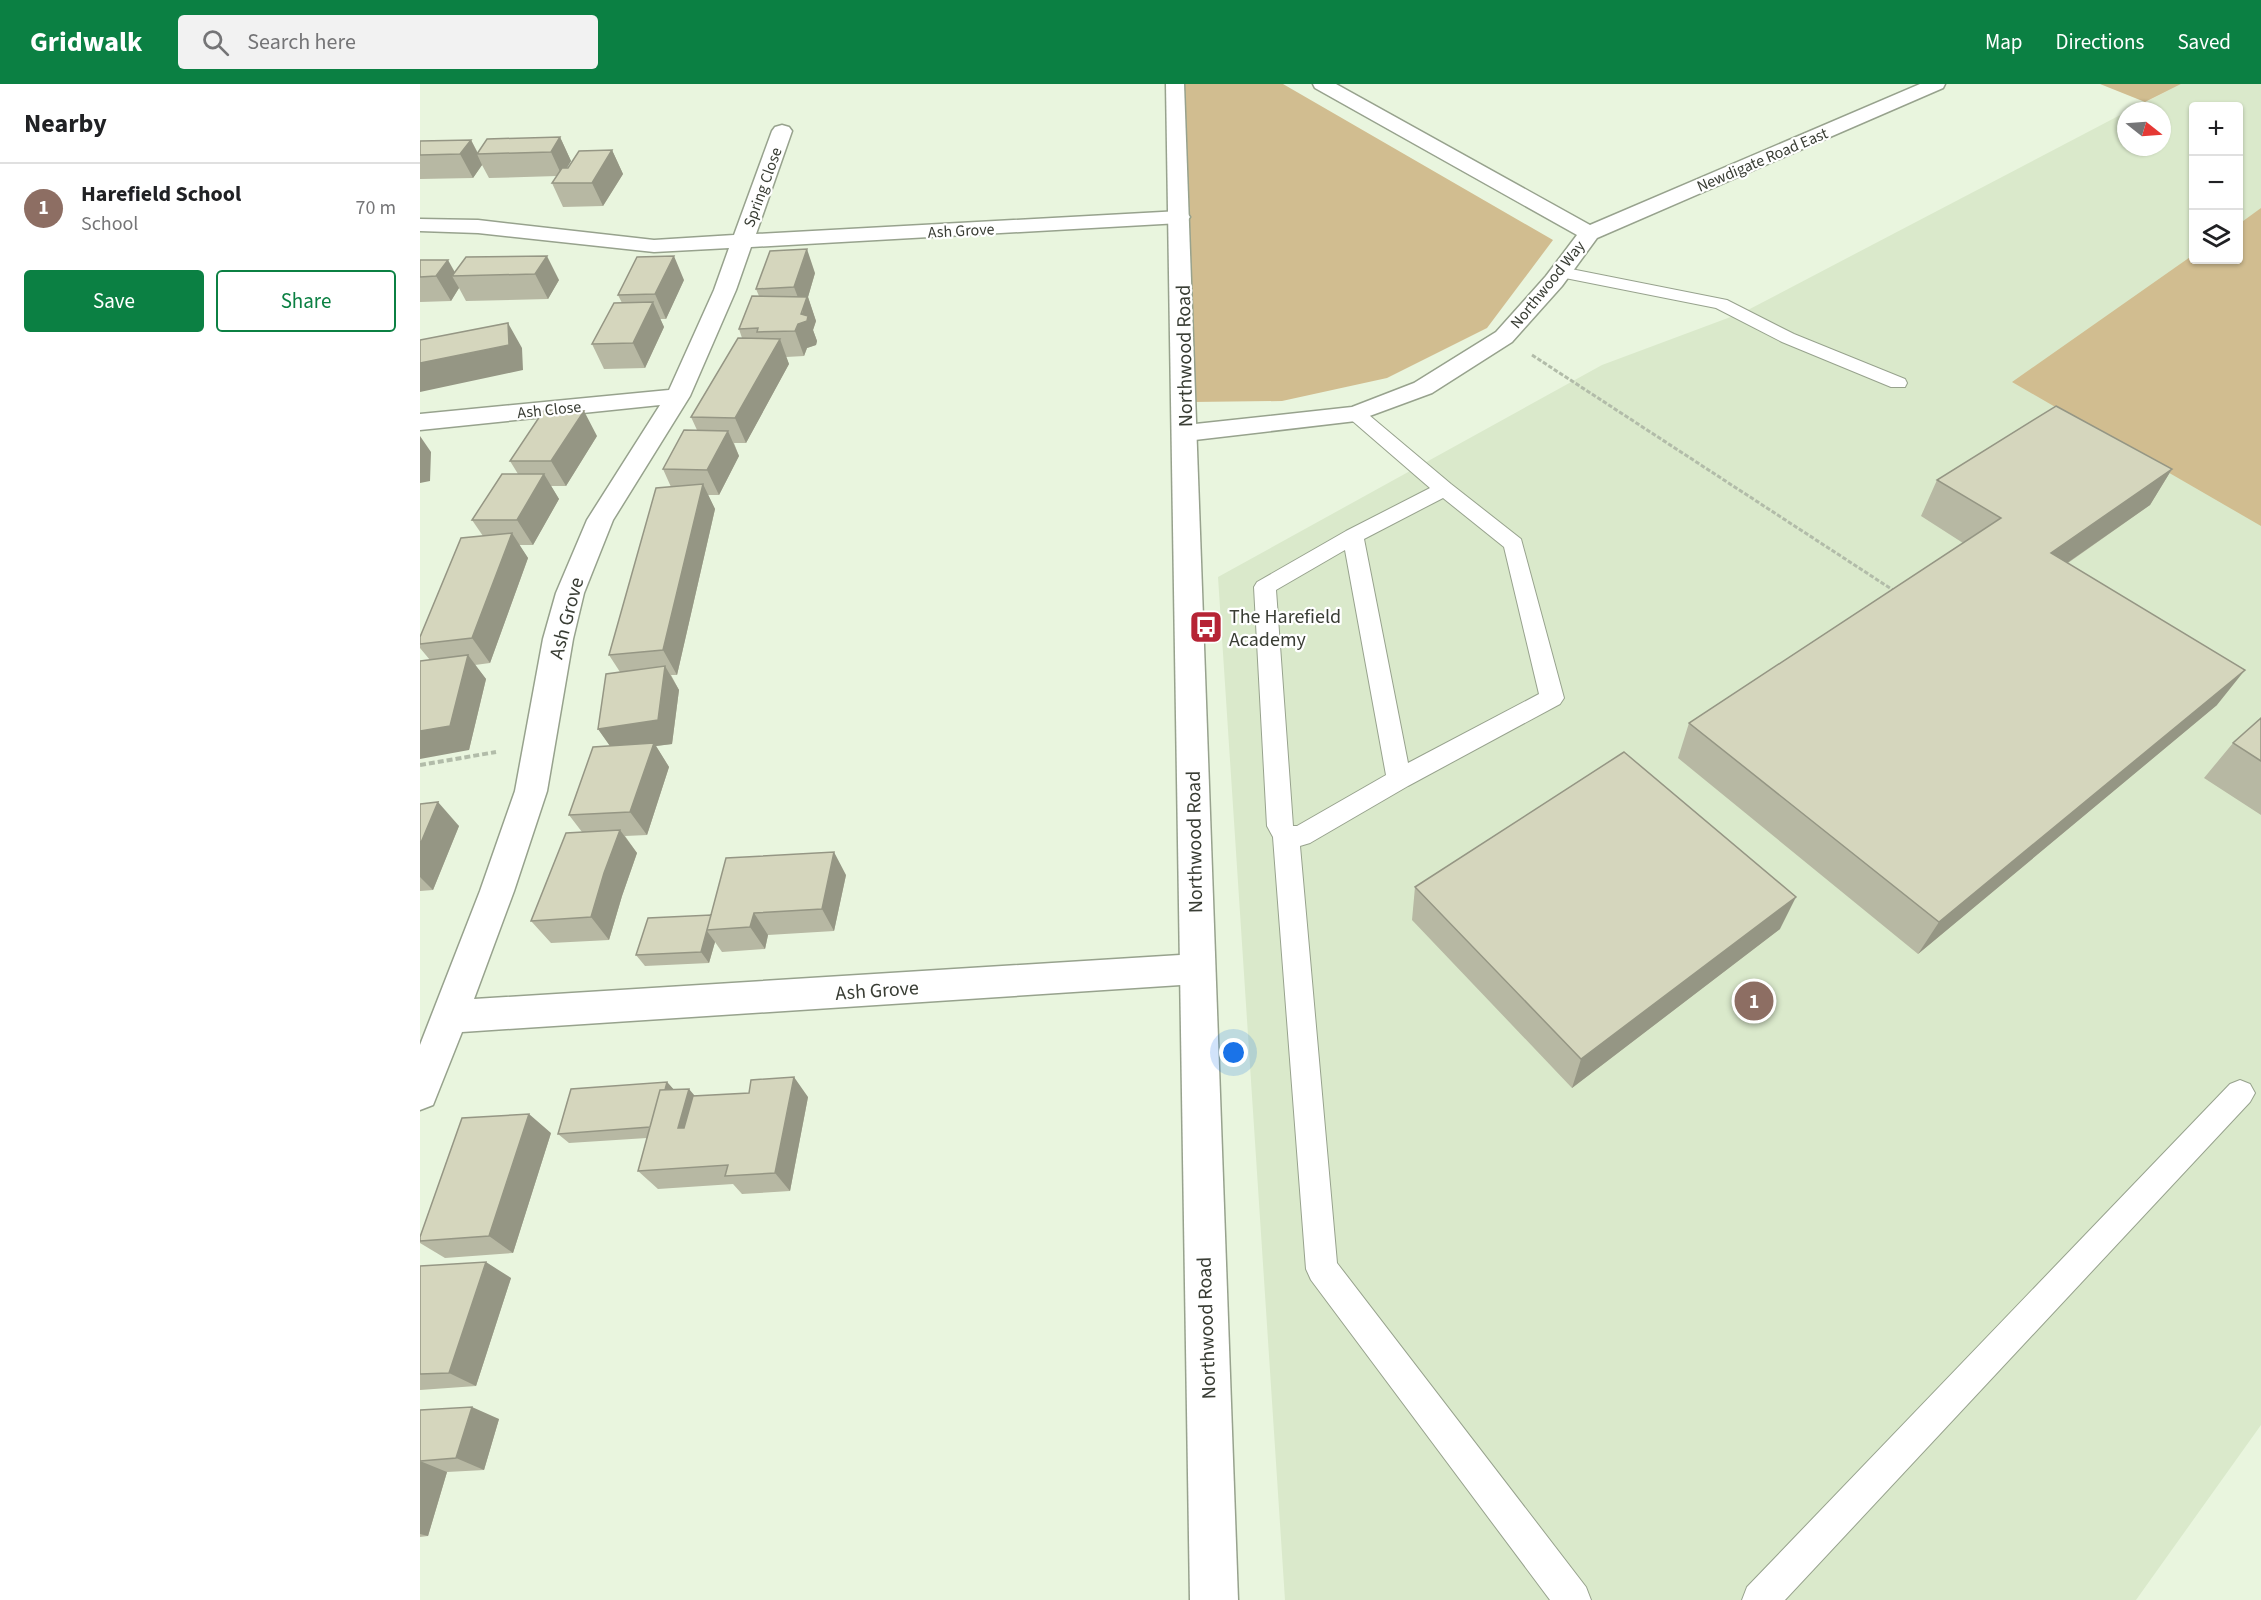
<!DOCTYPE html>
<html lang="en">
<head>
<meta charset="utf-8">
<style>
	body { margin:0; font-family:"Source Sans 3",sans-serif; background:#f2f2f2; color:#202124 }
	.controls { position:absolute; right:18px; top:18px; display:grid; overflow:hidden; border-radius:6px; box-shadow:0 2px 4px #0004 }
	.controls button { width:54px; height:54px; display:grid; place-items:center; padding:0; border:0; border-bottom:2px solid #e0e0e0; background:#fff; color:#202124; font:30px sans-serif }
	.compass { position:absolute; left:1697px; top:18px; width:54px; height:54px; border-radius:50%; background:#fff; box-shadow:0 2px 4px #0004; rotate:107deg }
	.you { position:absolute; left:814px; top:969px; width:21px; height:21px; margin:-15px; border:4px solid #fff; border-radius:50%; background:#1a73e8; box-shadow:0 0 0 9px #1a73e833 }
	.badge { display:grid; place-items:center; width:39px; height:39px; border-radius:50%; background:#0b8043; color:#fff; font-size:20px; font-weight:700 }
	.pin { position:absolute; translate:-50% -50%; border:3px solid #fff; box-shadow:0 2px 6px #0006 }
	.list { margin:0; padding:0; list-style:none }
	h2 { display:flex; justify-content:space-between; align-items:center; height:78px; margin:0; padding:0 24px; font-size:26px }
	h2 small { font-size:20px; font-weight:400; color:#757577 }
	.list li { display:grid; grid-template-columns:39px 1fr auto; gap:18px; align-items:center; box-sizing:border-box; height:90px; padding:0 24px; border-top:2px solid #e0e0e0 }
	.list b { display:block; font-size:22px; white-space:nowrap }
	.list p { margin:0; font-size:20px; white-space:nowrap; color:#757577 }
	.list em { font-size:20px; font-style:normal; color:#757577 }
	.actions { display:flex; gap:12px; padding:18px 24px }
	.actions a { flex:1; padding:14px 0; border:2px solid #0b8043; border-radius:6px; text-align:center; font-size:21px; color:#0b8043 }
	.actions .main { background:#0b8043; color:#fff }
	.icon { flex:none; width:33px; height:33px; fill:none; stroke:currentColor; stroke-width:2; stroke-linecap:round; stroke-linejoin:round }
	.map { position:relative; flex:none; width:1841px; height:1516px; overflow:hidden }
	header { display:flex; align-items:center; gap:36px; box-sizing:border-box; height:84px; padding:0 30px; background:#0b8043; color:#fff }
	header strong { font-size:28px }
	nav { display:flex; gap:33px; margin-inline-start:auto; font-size:21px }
	.search { width:420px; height:54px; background:#f2f2f2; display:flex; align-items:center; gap:15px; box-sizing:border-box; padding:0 21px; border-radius:6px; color:#757577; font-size:22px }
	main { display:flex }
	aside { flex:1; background:#fff }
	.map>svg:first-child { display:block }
	.built { fill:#dae9cb; fill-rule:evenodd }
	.green { fill:#d1bd90 }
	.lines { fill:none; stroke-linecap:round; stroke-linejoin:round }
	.lane-casing { stroke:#97a28d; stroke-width:2 }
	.street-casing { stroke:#97a28d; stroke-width:3 }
	.secondary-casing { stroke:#97a28d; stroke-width:3 }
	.path-far1 { stroke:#b2bca9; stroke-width:3; stroke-dasharray:4.5 2; stroke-linecap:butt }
	.path { stroke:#b2bca9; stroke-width:4; stroke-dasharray:6 3; stroke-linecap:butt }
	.lane { fill:#fff; fill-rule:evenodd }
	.street { fill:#fff; fill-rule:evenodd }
	.secondary { fill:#fff; fill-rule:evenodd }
	.wall { fill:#b7b8a3 }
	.shaded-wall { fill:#959684 }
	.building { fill:#d5d6bd; stroke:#959684; stroke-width:1.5 }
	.labels { text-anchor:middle; stroke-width:4.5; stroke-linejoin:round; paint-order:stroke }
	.far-street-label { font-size:16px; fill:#393d34; stroke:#fff }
	.street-label { font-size:20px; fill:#393d34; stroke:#fff }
	.poi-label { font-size:20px; fill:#393d34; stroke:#fff; text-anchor:start }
</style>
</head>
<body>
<header>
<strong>Gridwalk</strong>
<div class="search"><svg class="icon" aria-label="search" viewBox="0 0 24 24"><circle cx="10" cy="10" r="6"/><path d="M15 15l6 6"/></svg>Search here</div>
<nav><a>Map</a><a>Directions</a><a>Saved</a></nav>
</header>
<main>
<aside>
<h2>Nearby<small></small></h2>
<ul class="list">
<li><span class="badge" style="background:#8d6e63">1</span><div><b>Harefield School</b><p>School</p></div><em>70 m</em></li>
</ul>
<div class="actions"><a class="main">Save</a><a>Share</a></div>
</aside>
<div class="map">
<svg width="1841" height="1516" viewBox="0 0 1841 1516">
	<rect width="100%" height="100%" fill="#e9f5de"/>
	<path class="built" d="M1761 0H1841V1341L1716 1516H865L798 493 1182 281 1324 228 1706 28V63H1742V27H1708ZM1774 22H1818V176H1774Z"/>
	<path class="green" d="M762 0H863L1133 156 1067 244 967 294 862 317 772 318Z
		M1680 0H1761L1725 18Z
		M1841 124V442L1592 298 1773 171 1774 176H1818L1819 140Z"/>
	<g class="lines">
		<g class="lane-casing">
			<path id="lane" d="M1141 183 1307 216 1374 250 1485 295 1487 299 1485 303H1471L1362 258 1296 224 1135 192 1132 188 1135 184Z
				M936 324 943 326 1031 400 1101 455 1144 614 1140 620 988 702 890 759 880 762 917 1179 1166 1503 1171 1516H1130L891 1196 886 1185 853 753 847 742 834 503 837 498 926 447 1010 404 929 334 926 330 929 326ZM1023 414 1084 463 1119 610 988 679 944 455ZM925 466 966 691 877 742H873L856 506Z
				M1820 996 1830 1000 1835 1009 1830 1018 1365 1516H1322L1327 1503 1810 1000Z"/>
		</g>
		<g class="street-casing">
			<path id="street" d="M893 0H916L1170 141 1500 0H1525L1523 4 1177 154 1142 202 1092 258 1012 309 936 337 766 357 757 354 753 349 757 344 766 341 932 323 994 299 1076 248 1126 192 1157 151 895 4Z
				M362 41 369 43 372 47 336 150 760 127 767 129 770 133 767 137 760 139 331 163 316 206 270 312 193 436 164 509 153 555 127 707 94 807 54 915 776 870 789 874 794 885 789 896 776 900 42 948 13 1021 0 1026V961L60 807 95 707 123 555 136 509 167 436 240 321 0 346V330L249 306 294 206 309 164 234 168 58 149 0 147V135L58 136 234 156 314 151 352 47 355 43Z"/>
		</g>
		<g class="secondary-casing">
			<path id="secondary" d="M746 0H764L818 1516H770Z"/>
		</g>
		<path class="path-far1" d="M1112 271 1476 508"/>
		<path class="path" d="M0 681 76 668"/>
		<use href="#lane" class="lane"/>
		<use href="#street" class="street"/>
		<use href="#secondary" class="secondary"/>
	</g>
	<path class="wall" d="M140 53 151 77 147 84 192 66 203 90 183 122 143 123 132 99 137 92 69 94 62 81 53 94 0 95V57L51 56 58 69Z
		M46 173 139 196 128 215 46 217 39 204 31 217 0 218V176L35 188Z
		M395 189 388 213 396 237 393 246 397 257 396 261 387 264 384 272 366 273 369 280 326 359H314L319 372 299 411H288L295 425 257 591H251L259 606 252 660 236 662 249 683 227 751 205 752 217 769 202 812 189 856 131 859 111 837 162 748 149 731 190 662 178 645 200 588 189 571 251 403 243 385 277 346 271 333 322 254 319 245 339 212 336 205Z
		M264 196 246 235H240L244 243 225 284 184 285 172 260 202 219 198 211Z
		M177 352 146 402H131L139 415 113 461H99L108 474 70 579 55 581 66 595 49 666 10 576 0 564V553L63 452 52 436 98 390 90 377Z
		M1752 385 1730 421 1648 479 1797 621 1498 870 1258 674 1269 639 1543 459 1501 432 1517 396Z
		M1841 634V731L1784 694 1813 659Z
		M0 720 39 742 13 806 0 807Z
		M426 791 414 847 348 851 345 865 302 868 295 858 289 879 225 882 216 871 291 831Z
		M995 803 1360 845 1152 1004 992 836Z
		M247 998 254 1006 275 1012 388 1013 370 1107 322 1110 313 1100 238 1105 218 1087 227 1054 149 1059 138 1050Z
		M131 1049 93 1169 25 1174 0 1159V1153Z
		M0 1182 91 1194 56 1302 0 1306Z
		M0 1326 79 1335 64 1386 27 1388 8 1452 0 1453Z"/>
	<path class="shaded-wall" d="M140 53 151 77 142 92 131 68Z
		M51 56 58 70H57L62 81 53 94 40 70Z
		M192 66 203 90 183 122 172 99Z
		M387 165 395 189 388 213 396 237 393 246 397 257 396 261 387 264 384 272 375 247 383 227 374 203Z
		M127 172 139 196 128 215 115 190Z
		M254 172 264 196 246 235 235 210Z
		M28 176 37 192H32L39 204 31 217 16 192Z
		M233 218 244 243 225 284 213 259Z
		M88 239 102 264 103 286 0 308V279Z
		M360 255 369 280 326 359 315 334Z
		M164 327 177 352 146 402 131 377Z
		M308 347 319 372 299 411 287 386Z
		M0 352 11 368 10 397 0 399Z
		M1752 385 1730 421 1610 505 1631 469Z
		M124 390 139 415 113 461 97 436Z
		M283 400 295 425 257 591 243 566Z
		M92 449 108 474 70 579 52 554Z
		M48 571 66 595 49 666 0 675V647Z
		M245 582 259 606 252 660 236 662 249 683 227 751 210 728 195 669 178 645Z
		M1825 586 1797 621 1498 870 1519 838Z
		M18 718 39 742 13 806 0 793V761Z
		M200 746 217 769 202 812 189 856 171 833 184 789Z
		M414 768 426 791 414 847 402 825Z
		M1376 813 1360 845 1152 1004 1161 975Z
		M334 829 348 851 345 865 330 843Z
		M287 847 295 858 289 879 281 868Z
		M374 993 388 1013 370 1107 355 1089Z
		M247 998 256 1008 235 1043Z
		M269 1005 286 1025 276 1063 258 1044Z
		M109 1030 131 1049 93 1169 69 1152Z
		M66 1178 91 1194 56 1302 29 1289Z
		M52 1323 79 1335 64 1386 36 1374Z
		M0 1377 27 1388 8 1452 0 1450Z"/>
	<path class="building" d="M140 53 131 68 57 70 67 55Z
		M51 56 40 70 0 71V57Z
		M192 66 172 99H132L142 84H148L159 67Z
		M387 165 374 203 336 205 350 167Z
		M127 172 115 190 32 192 46 173Z
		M254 172 235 210 198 211 217 173Z
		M0 176H28L16 192 0 193Z
		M332 212 387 213 381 230 388 232 387 237 378 240 375 247 337 248 338 244 319 245Z
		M233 218 213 259 172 260 194 219Z
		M88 239 89 261 0 279V256Z
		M318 254 360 255 315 334 271 333Z
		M1636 322 1752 385 1631 469 1825 586 1519 838 1269 639 1581 434 1517 396Z
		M124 326 164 327 131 377H90Z
		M264 346 308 347 287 386 243 385Z
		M82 390H124L97 436H52Z
		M283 400 243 566 189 571 236 404Z
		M92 449 52 554 0 560V553L41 454Z
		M48 571 30 642 0 647V577Z
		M245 582 238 636 178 645 186 590Z
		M1841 634V677L1813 659Z
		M234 659 210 728 149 731 173 663Z
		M1204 668 1376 813 1161 975 995 803Z
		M18 718 0 761V720Z
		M200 746 184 789 171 833 111 837 146 749Z
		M414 768 402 825 334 829 330 843 287 846 306 774Z
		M291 831 281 868 216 871 228 834Z
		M374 993 355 1089 305 1092 308 1081 218 1087 240 1006 269 1005 258 1044H264L273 1012 329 1009 331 996Z
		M247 998 245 1006H240L230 1043 138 1050 151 1005Z
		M109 1030 69 1152 0 1157V1153L42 1034Z
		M66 1178 29 1289 0 1290V1182Z
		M52 1323 36 1374 0 1377V1326Z"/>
	<defs>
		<g id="bus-square" transform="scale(1.725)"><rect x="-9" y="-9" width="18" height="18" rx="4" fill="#b62435" stroke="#fff"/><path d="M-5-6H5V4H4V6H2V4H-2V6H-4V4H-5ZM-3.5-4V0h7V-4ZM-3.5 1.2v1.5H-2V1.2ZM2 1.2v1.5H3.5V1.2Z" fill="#fff"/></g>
	</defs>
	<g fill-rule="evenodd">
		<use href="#bus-square" x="786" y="543"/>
	</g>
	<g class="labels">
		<g class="far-street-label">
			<text transform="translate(1342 75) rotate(-23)" y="6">Newdigate Road East</text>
			<text transform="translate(342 103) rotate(-70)" y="6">Spring Close</text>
			<text transform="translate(541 146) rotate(-3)" y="6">Ash Grove</text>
			<text transform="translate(1127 200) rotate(-51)" y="6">Northwood Way</text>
			<text transform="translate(129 325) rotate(-6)" y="6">Ash Close</text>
		</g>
		<g class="street-label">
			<text transform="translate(764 272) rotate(-91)" y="7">Northwood Road</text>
			<text transform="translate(146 534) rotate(-75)" y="7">Ash Grove</text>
			<text transform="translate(774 758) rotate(-91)" y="7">Northwood Road</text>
			<text transform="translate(457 906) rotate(-4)" y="7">Ash Grove</text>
			<text transform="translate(786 1244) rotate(-92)" y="7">Northwood Road</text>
		</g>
		<g class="poi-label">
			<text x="809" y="539">The Harefield<tspan x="809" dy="23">Academy</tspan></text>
		</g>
	</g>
</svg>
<div class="controls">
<button>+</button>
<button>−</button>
<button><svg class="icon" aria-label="layers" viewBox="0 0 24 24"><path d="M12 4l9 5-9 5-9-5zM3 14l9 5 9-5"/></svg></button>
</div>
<svg class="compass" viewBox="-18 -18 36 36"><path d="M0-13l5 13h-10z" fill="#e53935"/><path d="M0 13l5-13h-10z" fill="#757577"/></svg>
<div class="you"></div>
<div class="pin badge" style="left:1334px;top:917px;background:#8d6e63">1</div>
</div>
</main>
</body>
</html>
